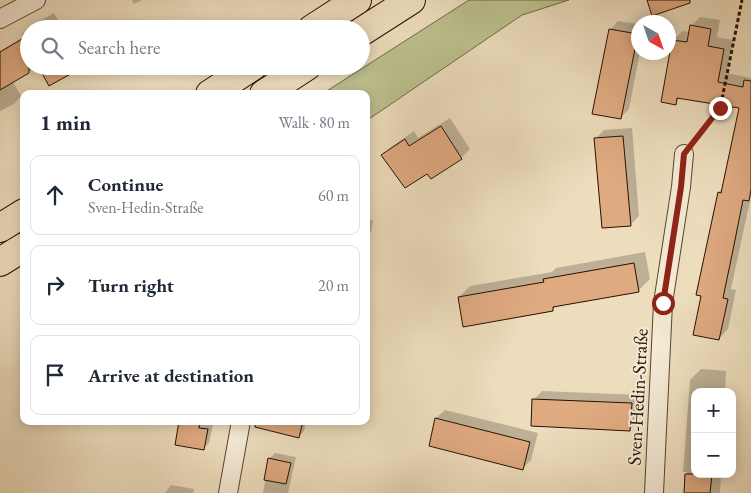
<!DOCTYPE html>
<html lang="en">
<head>
<meta charset="utf-8">
<style>
	body { margin:0; font-family:"EB Garamond",serif; background:#f6f6f7; color:#1f2937 }
	.controls { position:absolute; right:15px; bottom:15px; display:grid; overflow:hidden; border-radius:10px; box-shadow:0 2px 12px #0003 }
	.controls button { width:45px; height:45px; display:grid; place-items:center; padding:0; border:0; border-bottom:1px solid #e0e1e3; background:#fff; color:#1f2937; font:25px sans-serif }
	.compass { position:absolute; left:631px; top:15px; width:45px; height:45px; border-radius:50%; background:#fff; box-shadow:0 2px 12px #0003; rotate:140deg }
	.stop { position:absolute; width:15px; height:15px; margin:-11px; border:4px solid #8f2418; border-radius:50%; background:#fff }
	.stop.end { background:#8f2418; border-color:#fff; box-shadow:0 1px 5px #0008 }
	.list { margin:0; padding:0; list-style:none }
	h2 { display:flex; justify-content:space-between; align-items:center; height:65px; margin:0; padding:0 20px; font-size:21px }
	h2 small { font-size:16px; font-weight:400; color:#747a83 }
	.list li { display:grid; grid-template-columns:32px 1fr auto; gap:15px; align-items:center; box-sizing:border-box; height:80px; margin:0 10px 10px; padding:0 10px; border:1px solid #e0e1e3; border-radius:10px }
	.list b { display:block; font-size:19px; white-space:nowrap }
	.list p { margin:0; font-size:16px; white-space:nowrap; color:#747a83 }
	.list em { font-size:16px; font-style:normal; color:#747a83 }
	.icon { flex:none; width:28px; height:28px; fill:none; stroke:currentColor; stroke-width:2; stroke-linecap:round; stroke-linejoin:round }
	.map { position:relative; flex:none; width:751px; height:493px; overflow:hidden }
	.search { position:absolute; background:#fff; box-shadow:0 2px 12px #0003; left:20px; top:20px; width:350px; height:55px; display:flex; align-items:center; gap:12px; box-sizing:border-box; padding:0 18px; border-radius:28px; color:#747a83; font-size:19px }
	.panel { position:absolute; background:#fff; box-shadow:0 2px 12px #0003; left:20px; top:90px; width:350px; height:335px; border-radius:10px }
	.map>svg:first-child { display:block }
	.green { fill:#bcc08e; stroke:#706848 }
	.shadow { fill:#0003 }
	.building { fill:#e0aa81; stroke:#251102 }
	.lines { fill:none; stroke-linecap:round; stroke-linejoin:round }
	.street-casing { stroke:#574431; stroke-width:20 }
	.highway-casing { stroke:#251102; stroke-width:30 }
	.path { stroke:#251102; stroke-width:3; stroke-dasharray:4 2.5; stroke-linecap:butt }
	.street { stroke:#f3e9d4; stroke-width:18 }
	.highway { stroke:#edddbd; stroke-width:28 }
	.route { stroke:#8f2418; stroke-width:6 }
	.labels { text-anchor:middle; stroke-width:4; stroke-linejoin:round; paint-order:stroke }
	.street-label { font-size:19px; fill:#251102; stroke:#f3e9d4 }
</style>
</head>
<body>
<div class="map">
<svg width="751" height="493" viewBox="0 0 751 493">
	<rect width="100%" height="100%" fill="#edddbd"/>
	<filter id="stains"><feTurbulence type="fractalNoise" baseFrequency=".004" numOctaves="4"/><feColorMatrix values="0 0 0 0 .2 0 0 0 0 .09 0 0 0 0 .02 0 0 0 .5 -.17"/></filter>
	<radialGradient id="worn" r=".72"><stop offset=".6" stop-color="#630" stop-opacity="0"/><stop offset="1" stop-color="#630" stop-opacity=".3"/></radialGradient>
	<path class="green" d="M469 0H569L522 15 366 121V94H322Z"/>
	<path class="shadow" d="M132 0H142L134 4Z
		M54 13 63 29H29V66H38L13 82 21 96 14 104 0 111V51L23 37 22 34 29 27Z
		M700 17 720 20 717 37 733 40 726 73 751 78V76V196L731 289 736 290 728 329 719 339 702 295 719 192 723 188 740 107 681 97 675 103 662 101 673 40 683 31 690 32 691 26Z
		M618 21 638 24V52H640L629 109 620 118 610 30Z
		M450 118 470 149 461 158 431 177 428 172 383 155 391 147 414 131 418 138Z
		M632 128 639 216 630 225 595 139 604 130Z
		M366 219 373 220 371 232 366 237Z
		M645 252 650 279 639 290 557 305 552 310 459 297 470 286 552 272 556 268Z
		M701 369 726 371 725 392H695V474H721L720 493H685L687 472H683L690 380Z
		M542 391 640 395 638 421 630 429 533 400Z
		M445 410 538 433 531 460 523 468 430 445 436 418Z
		M53 421H74L70 425Z
		M181 421H204L213 424 209 443 203 449Z
		M281 421H306L304 431 299 436Z
		M275 453 296 457 288 493H263L269 459Z
		M171 485 194 489 193 493H165Z"/>
	<path class="building" d="M647 0H690V3L652 16Z
		M690 25 711 29 708 46 724 49 718 82 743 87 744 80 751 81V189L749 201 743 200 733 250 723 298 728 299 719 340 693 335 701 296 696 295 718 192 721 193 739 108 677 98 676 105 661 102 672 40 687 42Z
		M609 29 638 34 621 119 592 114Z
		M29 35V73L0 90V52Z
		M38 66H85L49 86Z
		M441 126 462 159 431 179 427 174 405 188 381 155 405 139 409 146Z
		M623 136 631 226 602 228 594 138Z
		M634 263 639 292 553 307V311L463 327 458 297 544 282 543 279Z
		M532 399 632 403 630 431 531 426Z
		M435 418 530 442 523 470 429 446Z
		M179 421H200L199 428 208 429 204 450 175 445Z
		M255 421H303L299 438 255 427Z
		M268 458 291 463 286 484 264 480Z
		M685 474H712L710 493H684Z"/>
	<g class="lines">
		<g class="street-casing">
			<path id="street" d="M0 19 36 0
				M228 493 241 421
				M654 493 663 303 681 187 684 154"/>
		</g>
		<g class="highway-casing">
			<path id="highway" d="M312 29 357 0
				M361 32 411 0
				M210 94 253 66
				M264 94 307 66
				M0 228 24 213
				M0 262 24 247"/>
		</g>
		<path class="path" d="M694 141 720 109 742 0"/>
		<use href="#street" class="street"/>
		<use href="#highway" class="highway"/>
	</g>
	<g class="lines">
		<path class="route" d="M663 303 681 187 684 154 720 108"/>
	</g>
	<g class="labels">
		<g class="street-label">
			<text transform="translate(637 397) rotate(-87)" y="7">Sven-Hedin-Straße</text>
		</g>
	</g>
	<rect width="100%" height="100%" filter="url(#stains)"/>
	<rect width="100%" height="100%" fill="url(#worn)"/>
</svg>
<div class="controls">
<button>+</button>
<button>−</button>
</div>
<svg class="compass" viewBox="-18 -18 36 36"><path d="M0-13l5 13h-10z" fill="#e53935"/><path d="M0 13l5-13h-10z" fill="#747a83"/></svg>
<div class="stop" style="left:663px;top:303px"></div>
<div class="stop end" style="left:720px;top:108px"></div>
<div class="search"><svg class="icon" aria-label="search" viewBox="0 0 24 24"><circle cx="10" cy="10" r="6"/><path d="M15 15l6 6"/></svg>Search here</div>
<section class="panel">
<h2>1 min<small>Walk · 80 m</small></h2>
<ul class="list">
<li><svg class="icon" aria-label="ahead" viewBox="0 0 24 24"><path d="M12 20V5M6 11l6-6 6 6"/></svg><div><b>Continue</b><p>Sven-Hedin-Straße</p></div><em>60 m</em></li>
<li><svg class="icon" aria-label="right" viewBox="0 0 24 24"><path d="M7 20v-9h11M14 6l5 5-5 5"/></svg><div><b>Turn right</b></div><em>20 m</em></li>
<li><svg class="icon" aria-label="arrive" viewBox="0 0 24 24"><path d="M6 21V4h12l-3 4 3 4H6"/></svg><div><b>Arrive at destination</b></div></li>
</ul>
</section>
</div>
</body>
</html>
